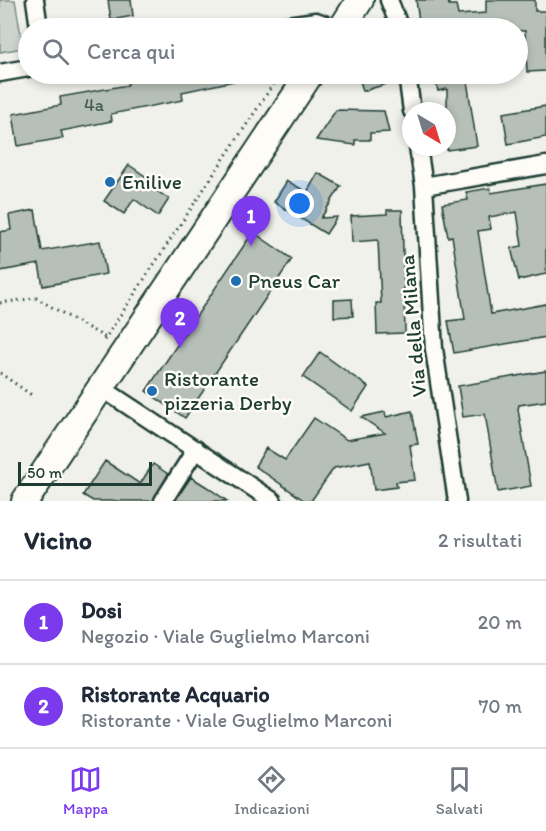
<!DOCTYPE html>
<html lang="it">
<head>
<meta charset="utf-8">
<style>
	body { margin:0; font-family:Itim,sans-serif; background:#f6f6f7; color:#1f2937 }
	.compass { position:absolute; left:402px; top:102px; width:54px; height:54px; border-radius:50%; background:#fff; box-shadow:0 3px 9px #0003; rotate:142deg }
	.scale { position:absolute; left:18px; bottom:15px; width:134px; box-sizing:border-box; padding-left:6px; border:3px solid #1f3d34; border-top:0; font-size:16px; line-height:21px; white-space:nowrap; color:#1f3d34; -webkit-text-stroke:4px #fdfcf7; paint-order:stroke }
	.you { position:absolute; left:300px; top:204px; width:21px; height:21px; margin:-15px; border:4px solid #fff; border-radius:50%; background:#1a73e8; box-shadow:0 0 0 9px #1a73e833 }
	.badge { display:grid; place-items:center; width:39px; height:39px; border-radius:50%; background:#7c3aed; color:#fff; font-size:20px; font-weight:700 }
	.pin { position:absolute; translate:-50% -50px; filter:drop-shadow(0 2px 3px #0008) }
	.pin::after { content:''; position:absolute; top:32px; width:21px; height:18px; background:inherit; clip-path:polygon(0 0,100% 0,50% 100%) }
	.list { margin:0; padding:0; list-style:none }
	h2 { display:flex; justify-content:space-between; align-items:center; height:78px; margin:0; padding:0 24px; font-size:26px }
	h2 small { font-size:20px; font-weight:400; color:#747a83 }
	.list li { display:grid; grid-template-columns:39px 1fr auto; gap:18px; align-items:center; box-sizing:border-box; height:84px; padding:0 24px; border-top:2px solid #e0e1e3 }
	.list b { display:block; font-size:22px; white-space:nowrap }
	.list p { margin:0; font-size:20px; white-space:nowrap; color:#747a83 }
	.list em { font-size:20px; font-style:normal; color:#747a83 }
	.icon { flex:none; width:33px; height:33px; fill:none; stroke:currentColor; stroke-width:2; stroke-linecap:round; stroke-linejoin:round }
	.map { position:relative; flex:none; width:546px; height:501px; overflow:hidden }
	.search { position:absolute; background:#fff; box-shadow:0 3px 9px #0003; left:18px; right:18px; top:18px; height:66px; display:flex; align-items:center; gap:15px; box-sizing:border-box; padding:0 21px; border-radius:33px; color:#747a83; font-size:22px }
	.sheet { height:246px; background:#fff }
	nav { display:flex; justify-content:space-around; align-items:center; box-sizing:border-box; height:84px; border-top:2px solid #e0e1e3; background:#fff; font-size:16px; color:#747a83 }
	nav a { display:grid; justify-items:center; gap:3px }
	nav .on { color:#7c3aed }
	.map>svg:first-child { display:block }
	.green { fill:#cdd3cd; stroke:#768880; stroke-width:1.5 }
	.building { fill:#b6bfb8; stroke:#1f3d34; stroke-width:1.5 }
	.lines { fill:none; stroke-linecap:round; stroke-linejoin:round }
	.street-casing { stroke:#1f3d34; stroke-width:21 }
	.primary-casing { stroke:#1f3d34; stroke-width:30 }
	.path { stroke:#1f3d34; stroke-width:3; stroke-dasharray:1.5 4.5; stroke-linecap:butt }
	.street { stroke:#fdfcf7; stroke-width:16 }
	.primary { stroke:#fdfcf7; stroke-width:26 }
	.poi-dot { fill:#1f6fb2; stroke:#fdfcf7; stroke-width:2 }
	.labels { text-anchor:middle; stroke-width:5; stroke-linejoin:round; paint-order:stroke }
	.number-label { font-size:18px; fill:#455e55 }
	.poi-label { font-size:21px; fill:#1f3d34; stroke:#fdfcf7; text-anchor:start }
	.street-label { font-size:21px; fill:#1f3d34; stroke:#fdfcf7 }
</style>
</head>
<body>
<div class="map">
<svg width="546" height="501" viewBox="0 0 546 501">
	<rect width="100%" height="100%" fill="#f0f1eb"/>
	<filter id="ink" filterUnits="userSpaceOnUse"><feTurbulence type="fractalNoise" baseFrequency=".0167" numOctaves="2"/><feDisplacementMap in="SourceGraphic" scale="12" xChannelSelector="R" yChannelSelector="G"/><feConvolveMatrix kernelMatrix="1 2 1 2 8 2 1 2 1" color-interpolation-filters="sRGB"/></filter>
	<g filter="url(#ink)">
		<path class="green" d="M0 0H15L23 48 0 52Z"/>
		<path class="building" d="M108 0H131L133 16 111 20Z
			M416 0H448L449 5H456L458 15 486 13V0H535V11H546V71L527 72 525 31 420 28Z
			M146 74H238L239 80 182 92 183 100 111 114 112 121 61 131 63 138 18 146 13 114 61 105 60 97 128 85 126 77Z
			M358 74H397V81L363 91Z
			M434 74H466L477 146 447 150V89L438 91Z
			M546 106V137L508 144 503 113Z
			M336 110 384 111 389 132 370 133V140H355V145L316 140Z
			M129 165 148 178 145 183 169 199 158 216 134 199 124 214 104 201Z
			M318 173 341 186 321 218 337 217 326 234 274 202 287 181 307 192Z
			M546 184V274L519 280 511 248 522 246 517 212 489 217 491 229 478 231 491 314 546 304V337L454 353 448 321 465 319 452 236 448 237 442 204 468 200 466 192 490 188 491 193Z
			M35 210 42 251 100 241 106 274 43 286 39 264 0 271V232L11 230 9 215Z
			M387 210H402L405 333 377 334 376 303H381L378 240 352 242 351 216 387 214Z
			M253 232 292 259 185 418 146 391Z
			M352 299 353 316 334 317V300Z
			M320 352 368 387 352 411 303 377Z
			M546 371V401L519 405 518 409 531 486 498 492 485 414 463 417 458 386Z
			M412 411 418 444 410 445 415 480 396 482 397 487 374 490 370 461 334 468 311 501H305L255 466 266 448 285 460 314 418 347 440 385 433 361 417 385 412 386 417Z
			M105 461 140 484 153 464 168 474 153 501H93L83 495Z
			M191 477 207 487 227 501H175Z"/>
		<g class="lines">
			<g class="street-casing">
				<path id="street" d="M35 0 39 28
					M389 0 400 28
					M266 28 316 21 334 28
					M0 73 28 68
					M407 74 412 111
					M418 147 424 186 434 349 457 501
					M424 186 546 165
					M100 387 273 501
					M163 501 196 449"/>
			</g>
			<g class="primary-casing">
				<path id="primary" d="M342 28 360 0
					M25 501 310 74"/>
			</g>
			<path class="path" d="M0 303 36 298 106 338
				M104 340 280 74
				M0 373 33 396"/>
			<use href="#street" class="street"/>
			<use href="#primary" class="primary"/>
		</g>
	</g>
	<g class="poi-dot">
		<circle cx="110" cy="182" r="6"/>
		<circle cx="236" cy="281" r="6"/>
		<circle cx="152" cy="391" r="6"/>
	</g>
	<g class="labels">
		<g class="number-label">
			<text x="94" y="111">4a</text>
		</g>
		<g class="poi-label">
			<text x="122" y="189">Enilive</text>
			<text x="248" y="288">Pneus Car</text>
			<text x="164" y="386">Ristorante<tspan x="164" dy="24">pizzeria Derby</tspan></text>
		</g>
		<g class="street-label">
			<text transform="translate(413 326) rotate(-95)" y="7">Via della Milana</text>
		</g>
	</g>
</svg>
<svg class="compass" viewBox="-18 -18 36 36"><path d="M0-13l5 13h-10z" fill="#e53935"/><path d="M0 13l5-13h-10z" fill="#747a83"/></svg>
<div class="scale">50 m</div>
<div class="you"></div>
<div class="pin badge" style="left:251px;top:246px">1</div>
<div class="pin badge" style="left:180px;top:348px">2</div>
<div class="search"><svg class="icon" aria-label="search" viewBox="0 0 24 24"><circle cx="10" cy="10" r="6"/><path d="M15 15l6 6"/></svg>Cerca qui</div>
</div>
<section class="sheet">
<h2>Vicino<small>2 risultati</small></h2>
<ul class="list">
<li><span class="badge">1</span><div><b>Dosi</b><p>Negozio · Viale Guglielmo Marconi</p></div><em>20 m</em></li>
<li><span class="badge">2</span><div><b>Ristorante Acquario</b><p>Ristorante · Viale Guglielmo Marconi</p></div><em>70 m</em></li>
</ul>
</section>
<nav>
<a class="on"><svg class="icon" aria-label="map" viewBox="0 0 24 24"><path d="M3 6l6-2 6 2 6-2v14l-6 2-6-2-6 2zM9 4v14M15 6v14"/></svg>Mappa</a>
<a><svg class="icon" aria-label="directions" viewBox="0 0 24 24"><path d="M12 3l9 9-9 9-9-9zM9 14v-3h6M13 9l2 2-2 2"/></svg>Indicazioni</a>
<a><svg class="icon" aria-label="saved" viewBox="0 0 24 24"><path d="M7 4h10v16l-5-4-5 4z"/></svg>Salvati</a>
</nav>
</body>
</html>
